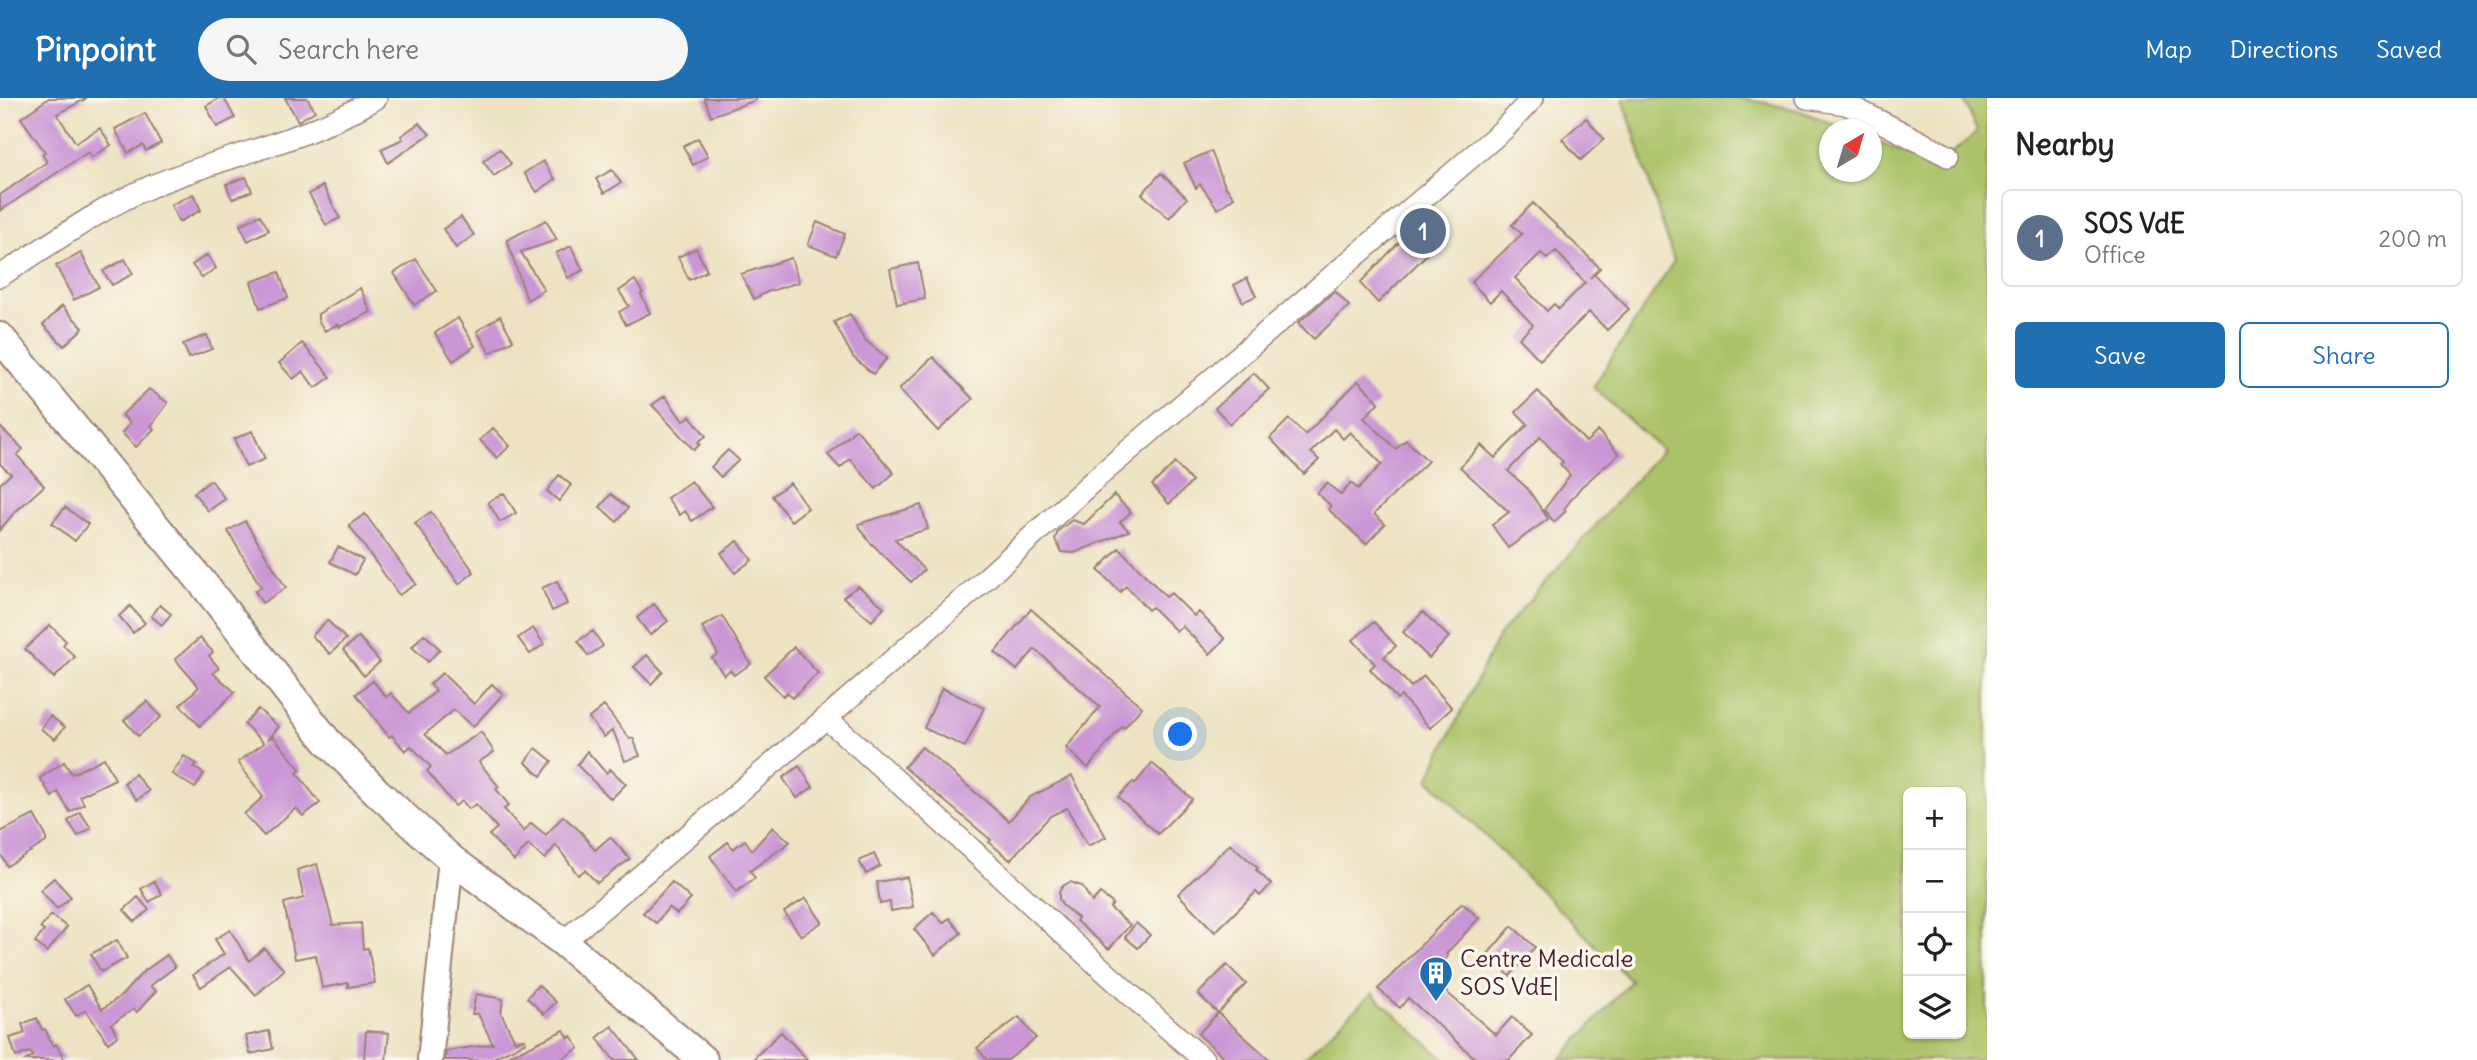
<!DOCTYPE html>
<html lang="en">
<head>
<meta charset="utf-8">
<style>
	body { margin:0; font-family:Delius,sans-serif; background:#f6f6f6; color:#222 }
	.controls { position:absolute; right:21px; bottom:21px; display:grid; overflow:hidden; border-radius:10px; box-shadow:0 2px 5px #0004 }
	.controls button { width:63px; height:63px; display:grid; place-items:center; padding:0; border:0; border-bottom:2px solid #e0e0e0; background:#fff; color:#222; font:35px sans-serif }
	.compass { position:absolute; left:1819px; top:21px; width:63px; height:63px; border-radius:50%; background:#fff; box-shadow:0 2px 5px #0004; rotate:38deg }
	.you { position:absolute; left:1181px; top:637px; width:24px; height:24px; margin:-18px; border:5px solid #fff; border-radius:50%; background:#1a73e8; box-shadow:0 0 0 10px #1a73e833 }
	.badge { display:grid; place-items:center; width:46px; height:46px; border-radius:50%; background:#1f6fb2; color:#fff; font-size:23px; font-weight:700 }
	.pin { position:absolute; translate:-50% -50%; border:4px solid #fff; box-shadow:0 2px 7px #0006 }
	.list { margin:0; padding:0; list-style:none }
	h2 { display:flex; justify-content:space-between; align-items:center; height:91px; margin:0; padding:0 28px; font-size:30px }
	h2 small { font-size:23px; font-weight:400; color:#767676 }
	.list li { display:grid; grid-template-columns:46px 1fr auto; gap:21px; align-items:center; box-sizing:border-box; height:98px; margin:0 14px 14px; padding:0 14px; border:2px solid #e0e0e0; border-radius:10px }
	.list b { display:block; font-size:26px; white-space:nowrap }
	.list p { margin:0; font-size:23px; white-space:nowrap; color:#767676 }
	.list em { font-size:23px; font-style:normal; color:#767676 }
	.actions { display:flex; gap:14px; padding:21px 28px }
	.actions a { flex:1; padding:16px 0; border:2px solid #1f6fb2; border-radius:10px; text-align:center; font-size:24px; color:#1f6fb2 }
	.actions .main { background:#1f6fb2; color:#fff }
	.icon { flex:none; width:38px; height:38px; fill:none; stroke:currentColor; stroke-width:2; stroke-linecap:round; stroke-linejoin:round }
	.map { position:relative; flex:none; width:1987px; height:962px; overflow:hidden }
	header { display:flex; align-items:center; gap:42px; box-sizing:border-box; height:98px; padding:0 35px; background:#1f6fb2; color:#fff }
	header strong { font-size:33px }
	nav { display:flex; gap:38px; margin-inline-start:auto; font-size:24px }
	.search { width:490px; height:63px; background:#f6f6f6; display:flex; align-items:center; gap:18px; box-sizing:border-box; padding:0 24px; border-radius:38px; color:#767676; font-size:26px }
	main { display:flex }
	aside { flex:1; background:#fff }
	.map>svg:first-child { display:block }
	.green { fill:#abc368; stroke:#7a714a; stroke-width:2; fill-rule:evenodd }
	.building { fill:#ca96d5; fill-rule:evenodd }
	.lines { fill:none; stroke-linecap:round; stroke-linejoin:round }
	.minor-casing { stroke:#9c8177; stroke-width:24 }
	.tertiary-casing { stroke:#9c8177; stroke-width:28 }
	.secondary-casing { stroke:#9c8177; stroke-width:32 }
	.minor { stroke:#fff; stroke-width:21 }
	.tertiary { stroke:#fff; stroke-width:24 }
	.secondary { stroke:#fff; stroke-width:28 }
	.labels { text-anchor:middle; stroke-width:7; stroke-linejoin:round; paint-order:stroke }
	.poi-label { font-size:24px; fill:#4a1f2b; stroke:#fbf7ec; text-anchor:start }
</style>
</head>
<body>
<header>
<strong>Pinpoint</strong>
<div class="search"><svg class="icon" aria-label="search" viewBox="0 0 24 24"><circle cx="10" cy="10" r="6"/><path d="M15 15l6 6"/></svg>Search here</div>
<nav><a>Map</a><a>Directions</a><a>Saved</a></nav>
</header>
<main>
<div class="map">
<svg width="1987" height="962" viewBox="0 0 1987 962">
	<rect width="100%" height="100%" fill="#fbf7ec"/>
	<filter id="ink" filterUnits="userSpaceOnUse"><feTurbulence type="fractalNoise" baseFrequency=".0143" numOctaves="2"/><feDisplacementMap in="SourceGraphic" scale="14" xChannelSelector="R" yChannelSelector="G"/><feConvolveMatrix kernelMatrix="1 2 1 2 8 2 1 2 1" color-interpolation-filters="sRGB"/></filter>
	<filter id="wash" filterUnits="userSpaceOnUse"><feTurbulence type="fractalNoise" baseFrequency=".00686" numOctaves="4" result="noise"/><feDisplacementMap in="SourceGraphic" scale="28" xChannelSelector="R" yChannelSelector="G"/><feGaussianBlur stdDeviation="1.57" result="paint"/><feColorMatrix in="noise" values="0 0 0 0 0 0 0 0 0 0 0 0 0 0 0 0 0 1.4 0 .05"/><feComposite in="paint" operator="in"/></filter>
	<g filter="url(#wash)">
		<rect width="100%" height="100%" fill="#ede3c3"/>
		<path class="green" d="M1623 0H1742L1798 12 1846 31 1829 32V74H1871L1872 42 1936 68 1977 34 1963 0H1987V962H1560L1631 883 1428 681 1499 537 1662 352 1593 289 1674 163ZM1908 694H1961V936H1908Z
			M1372 895 1445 962H1302Z"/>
		<g id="blocks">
			<path class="building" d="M49 0H87L57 16 76 45 100 30 111 47 92 59 88 54 0 113V97L47 64 42 56 45 54 21 20Z
				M220 0H224L235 20 217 29 206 8Z
				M285 0H307L315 13 298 23Z
				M704 0H756V2L711 18Z
				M145 15 161 45 146 53 143 47 128 55 115 31Z
				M1586 20 1604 41 1581 62 1562 41Z
				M419 25 430 36 388 65 381 51 403 41 401 38Z
				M698 40 708 58 693 67 683 48Z
				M500 51 511 66 494 78 483 63Z
				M1211 53 1225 88 1234 99 1218 111 1200 86 1196 90 1184 65Z
				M543 63 555 81 537 94 524 75Z
				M612 72 621 85 604 95 596 81Z
				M1161 75 1187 100 1169 120 1142 96Z
				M246 79 252 93 232 101 226 86Z
				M323 88 340 120 326 127 309 96Z
				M193 96 201 112 179 124 171 107Z
				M1533 105 1600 170 1590 180 1594 176 1629 211 1607 232 1589 214 1540 262 1519 240 1533 227 1501 193 1490 204 1471 184 1522 136 1512 127ZM1556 153 1585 185 1559 211 1554 206 1547 213 1515 180 1541 155 1547 161Z
				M1427 114 1449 134 1378 205 1360 185 1410 133 1408 131Z
				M260 117 269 132 248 143 240 127Z
				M461 119 474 137 456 150 443 131Z
				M546 122 557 142 521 154 544 192 527 202 507 142Z
				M817 124 845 136 836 158 808 147Z
				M571 148 583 172 568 180 556 155Z
				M696 150 707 173 689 182 678 159Z
				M81 155 99 189 74 202 56 168Z
				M207 157 216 170 202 180 192 167Z
				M791 160 799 184 767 194 754 201 741 176Z
				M125 161 133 176 112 187 103 173Z
				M416 161 437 193 414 207 394 175Z
				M918 165 925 201 897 206 890 171Z
				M279 174 288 200 260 210 251 184Z
				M1247 180 1256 198 1243 204 1234 187Z
				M635 182 643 195 641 196 650 215 626 227 619 214 629 208 619 193Z
				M360 190 371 214 340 229 338 226 325 233 318 222V216Z
				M1335 193 1349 208 1314 241 1298 225Z
				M62 208 83 230 64 248 43 227Z
				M850 216 864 241 887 260 873 276 853 259 834 224Z
				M500 218 513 242 490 255 477 233Z
				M458 220 475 248 453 263 435 235Z
				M207 237 212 251 189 260 183 246Z
				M302 245 331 279 315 290 303 273 293 281 279 265Z
				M933 259 973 301 938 333 899 291Z
				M1254 275 1269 291 1230 326 1215 310Z
				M1358 283 1379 304 1364 320 1396 351 1406 342 1428 363 1374 416 1385 426 1366 446 1328 411 1331 408 1317 395 1327 385 1341 397 1351 385 1358 391 1382 366 1350 334 1343 341 1334 331 1311 354 1319 362 1304 376 1270 340 1289 321 1305 337Z
				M149 291 168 305 151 328 154 331 136 349 122 335 130 325 122 317Z
				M1538 293 1586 344 1598 333 1619 356 1581 389 1564 411 1566 413 1554 424 1544 412 1570 377 1560 366 1563 364 1540 339 1508 373 1527 390 1548 421 1508 450 1492 427 1509 414 1460 369 1481 347 1495 360 1528 326 1516 314Z
				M665 298 683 323 690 318 706 338 698 344 700 346 694 352 652 307Z
				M0 329 23 351 17 357 44 388 13 416 0 432V386L11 376 0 366Z
				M493 330 510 348 497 360 480 342Z
				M856 331 894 375 876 391 850 361 840 370 828 357Z
				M252 333 265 361 246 369 234 341Z
				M728 352 739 362 721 379 711 369Z
				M1175 365 1192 384 1169 406 1152 387Z
				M559 377 571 387 559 403 547 393Z
				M211 382 225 401 208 413 194 395Z
				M691 383 712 409 692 423 685 413 680 417 667 400Z
				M790 385 808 410 791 423 772 398Z
				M504 395 516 415 500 424 488 404Z
				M611 396 628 410 617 424 600 409Z
				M1114 397 1131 414 1120 424 1129 433 1074 455 1062 454 1055 442 1058 433 1072 422 1084 426Z
				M921 407 928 431 895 441 924 472 911 484 868 442 858 426Z
				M65 409 88 426 75 443 52 425Z
				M431 414 474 474 459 486 415 425Z
				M365 416 416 486 399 497 349 427Z
				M245 423 286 490 262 505 255 493 261 489 228 433Z
				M738 443 752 462 735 475 721 455Z
				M338 449 363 462 355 477 330 464Z
				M1119 450 1166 499 1171 495 1194 518 1199 514 1225 541 1210 556 1182 528 1176 533 1152 509 1148 512 1126 488 1120 494 1098 472Z
				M557 483 567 506 552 513 542 490Z
				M858 488 884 509 872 523 843 499Z
				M654 506 668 523 650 537 637 520Z
				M160 507 171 516 162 527 151 518Z
				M130 508 145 525 133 535 119 518Z
				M1031 511 1142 609 1124 630 1122 628 1088 670 1066 650 1100 609 1035 551 1017 572 995 554Z
				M1423 514 1449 539 1429 560 1403 534Z
				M722 518 751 566 734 577 730 572 724 577 712 560 718 556 702 529Z
				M327 522 346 541 330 556 312 538Z
				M1374 524 1396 548 1384 559 1411 589 1424 578 1452 610 1430 630 1401 598 1397 601 1370 571 1375 566 1353 542Z
				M50 527 66 543 63 547 75 559 54 580 25 551Z
				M533 530 544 546 530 556 518 540Z
				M593 533 603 548 588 558 578 543Z
				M424 536 440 551 428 564 412 549Z
				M359 539 380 564 364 578 343 552Z
				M200 540 213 554 209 558 219 570 213 575 235 594 200 628 180 607 199 589 175 561Z
				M794 549 818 575 792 600 787 594 783 598 764 578Z
				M647 557 663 574 651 586 634 569Z
				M442 575 474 606 492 586 503 596 473 629 454 612 425 636 446 657 481 634 494 654 479 664 499 689 496 691 509 707 504 711 524 734 531 725 546 737 563 718 581 734 595 752 610 739 630 761 597 785 585 772 578 777 556 747 545 761 528 747 514 763 489 737 497 730 476 706 469 711 462 703 455 708 427 673 431 669 411 648 405 653 392 637 389 639 356 596 373 583 386 599 391 595 409 615 436 593 430 586Z
				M942 590 984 610 965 649 924 630Z
				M147 603 161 619 138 638 124 622Z
				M604 608 630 641 633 640 640 658 625 663 613 632 604 639 589 620Z
				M258 611 279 629 267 642 273 638 301 672 297 675 320 705 303 718 296 710 264 738 244 716 263 699 238 664 264 645 244 626Z
				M50 618 65 629 55 641 41 631Z
				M922 649 1009 723 1030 699 1072 678 1106 739 1088 748 1067 710 1050 718 1010 762 989 744 991 742 904 669Z
				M536 650 552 663 541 678 525 664Z
				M587 653 606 675 610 671 626 686 611 701 577 667Z
				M184 658 197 666 194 669 204 676 195 690 172 676Z
				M104 660 115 681 80 698 84 706 70 714 58 694 52 699 40 680 64 664 72 676Z
				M1152 665 1192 701 1158 736 1118 699 1133 684 1135 686Z
				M799 668 813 689 797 700 783 680Z
				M135 676 149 693 137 702 124 685Z
				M80 714 91 730 78 738 68 723Z
				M34 717 46 738V744L7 768 0 755V734Z
				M773 729 790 744 750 773 755 780 736 794 710 758 728 744 733 751 745 742 752 752Z
				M1230 746 1258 770 1256 772 1271 786 1260 798 1256 794 1215 834 1178 796Z
				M874 756 880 768 866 776 859 763Z
				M317 766 333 827 361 825 363 851 368 850 375 885 348 889V885L322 890 316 857 295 861 284 805 304 800 297 772Z
				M907 779 913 809 891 813 890 804 880 806 877 784Z
				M54 780 71 799 57 811 40 792Z
				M154 783 162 796 149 804 141 791Z
				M672 784 691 801 677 816 669 809 656 825 643 815Z
				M1070 784 1082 788 1092 804 1100 795 1113 806 1110 810 1130 827 1109 851 1076 823 1078 820 1062 807 1059 801V794L1063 788Z
				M138 799 149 812 135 824 124 812Z
				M806 800 822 824 801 838 784 814Z
				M1462 805 1479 820 1446 856 1448 858 1429 879 1496 937 1512 919 1532 937 1509 962H1477L1408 900 1400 910 1378 891Z
				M933 814 943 825 949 820 961 835 935 857 914 831Z
				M51 817 67 829 47 854 35 844 44 833 40 830Z
				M1136 825 1150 837 1138 850 1125 839Z
				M1512 828 1535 849 1510 878 1487 857Z
				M230 832 249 863 264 850 284 872 256 897 231 869 201 889 193 877 224 856 215 841Z
				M117 842 127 860 101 874 91 856Z
				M167 857 175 869 150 888 156 893 137 914 134 911 111 926 118 938 108 945 86 912 76 918 65 901 87 887 102 911 121 898 143 874Z
				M1227 867 1246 886 1218 915 1198 896Z
				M538 887 556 904 544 916 527 900Z
				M476 896 503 901 501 915 515 943 525 941 526 944 489 962H445L446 953 493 946 478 916H472Z
				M1218 915 1270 962H1227L1198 936Z
				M1019 919 1036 940 1008 962H987L977 950Z
				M37 920 42 932 45 931 53 948 56 946 65 962H26L33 958 30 954 16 959 10 940 25 935 22 926Z
				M612 928 639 962H614L597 940Z
				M564 932 569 940 571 938 579 950 560 962H501Z
				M269 933 273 951 250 956 246 938Z
				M366 933 389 935 386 962H364Z
				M781 934 808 962H752Z"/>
		</g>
	</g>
	<g filter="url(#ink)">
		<use href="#blocks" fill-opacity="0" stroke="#9c8177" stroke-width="2"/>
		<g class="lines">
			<g class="minor-casing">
				<path id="minor" d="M1807 0 1846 6 1948 58
					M0 178C50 147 98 111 152 88 226 57 308 43 376 0
					M826 620C954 732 1076 851 1204 962
					M563 844 826 620 969 496 1092 384 1504 31 1533 0"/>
			</g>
			<g class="tertiary-casing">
				<path id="tertiary" d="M430 962 451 761"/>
			</g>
			<g class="secondary-casing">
				<path id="secondary" d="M0 239 205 488 327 643 377 694 451 761 563 844 703 962"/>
			</g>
			<use href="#minor" class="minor"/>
			<use href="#tertiary" class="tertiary"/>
			<use href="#secondary" class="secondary"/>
		</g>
	</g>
	<defs>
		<g id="building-pin" transform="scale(1.75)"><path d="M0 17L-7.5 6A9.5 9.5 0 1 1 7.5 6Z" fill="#1f6fb2" stroke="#fbf7ec"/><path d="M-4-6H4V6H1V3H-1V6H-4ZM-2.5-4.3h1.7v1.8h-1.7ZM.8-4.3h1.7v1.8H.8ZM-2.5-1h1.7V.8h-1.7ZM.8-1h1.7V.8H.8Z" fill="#fff"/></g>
	</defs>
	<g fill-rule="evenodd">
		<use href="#building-pin" x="1436" y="875"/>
	</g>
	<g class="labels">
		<g class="poi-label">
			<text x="1460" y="869">Centre Medicale<tspan x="1460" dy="28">SOS VdE|</tspan></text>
		</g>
	</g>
</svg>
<div class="controls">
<button>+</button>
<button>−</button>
<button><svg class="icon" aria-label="locate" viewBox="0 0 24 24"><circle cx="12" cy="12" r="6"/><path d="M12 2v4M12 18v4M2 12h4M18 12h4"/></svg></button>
<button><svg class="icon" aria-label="layers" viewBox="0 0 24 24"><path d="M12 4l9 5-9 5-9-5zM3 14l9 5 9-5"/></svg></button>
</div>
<svg class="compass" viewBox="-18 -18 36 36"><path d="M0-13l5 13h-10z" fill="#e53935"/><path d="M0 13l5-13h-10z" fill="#767676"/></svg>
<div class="you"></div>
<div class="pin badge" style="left:1423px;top:133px;background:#5c6f8a">1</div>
</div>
<aside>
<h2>Nearby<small></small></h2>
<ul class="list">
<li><span class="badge" style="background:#5c6f8a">1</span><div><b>SOS VdE</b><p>Office</p></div><em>200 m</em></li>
</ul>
<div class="actions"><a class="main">Save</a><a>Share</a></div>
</aside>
</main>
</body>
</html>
